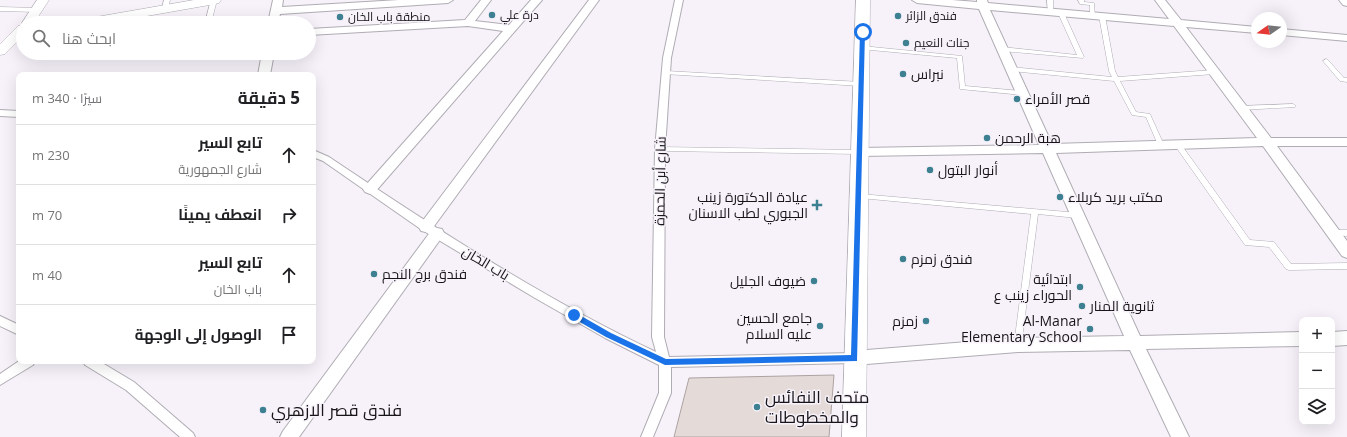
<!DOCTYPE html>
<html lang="ar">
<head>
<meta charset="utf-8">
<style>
	body { margin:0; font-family:"Open Sans",Cairo,sans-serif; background:#f2f2f2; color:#202124; direction:rtl }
	.controls { position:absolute; right:12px; bottom:12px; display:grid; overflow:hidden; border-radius:8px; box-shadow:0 4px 16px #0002 }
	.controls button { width:36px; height:36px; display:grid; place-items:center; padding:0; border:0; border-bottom:1px solid #e0e0e0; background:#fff; color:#202124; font:20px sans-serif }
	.compass { position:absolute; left:1251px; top:12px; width:36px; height:36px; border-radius:50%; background:#fff; box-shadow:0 4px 16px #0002; rotate:256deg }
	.stop { position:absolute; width:12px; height:12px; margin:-9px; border:3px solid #1a73e8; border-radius:50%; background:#fff }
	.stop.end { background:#1a73e8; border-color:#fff; box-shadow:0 1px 4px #0008 }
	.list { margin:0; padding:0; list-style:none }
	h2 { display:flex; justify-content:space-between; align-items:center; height:52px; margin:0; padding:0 16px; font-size:17px }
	h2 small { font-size:13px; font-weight:400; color:#757577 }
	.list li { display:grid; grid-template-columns:26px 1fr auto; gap:12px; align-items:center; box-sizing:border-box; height:60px; padding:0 16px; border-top:1px solid #e0e0e0 }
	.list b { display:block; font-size:15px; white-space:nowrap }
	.list p { margin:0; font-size:13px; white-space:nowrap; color:#757577 }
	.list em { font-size:13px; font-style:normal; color:#757577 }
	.icon { flex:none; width:22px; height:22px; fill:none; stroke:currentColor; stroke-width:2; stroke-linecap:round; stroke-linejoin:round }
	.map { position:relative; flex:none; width:1347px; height:437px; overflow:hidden; direction:ltr }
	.search { position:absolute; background:#fff; box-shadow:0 4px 16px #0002; left:16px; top:16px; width:300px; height:44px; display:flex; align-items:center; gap:10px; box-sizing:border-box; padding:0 14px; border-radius:22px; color:#757577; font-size:15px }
	.panel { position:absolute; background:#fff; box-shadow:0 4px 16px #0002; left:16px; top:72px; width:300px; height:292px; border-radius:8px; direction:rtl }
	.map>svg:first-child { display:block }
	.building { fill:#e4dad8; stroke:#aca2a1 }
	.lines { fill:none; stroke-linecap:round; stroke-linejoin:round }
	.service-casing { stroke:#b0acb3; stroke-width:1 }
	.pedestrian-casing { stroke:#b0acb3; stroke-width:2 }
	.minor-casing { stroke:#b0acb3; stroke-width:2 }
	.tertiary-casing { stroke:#b0acb3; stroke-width:1 }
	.secondary-casing { stroke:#b0acb3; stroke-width:1 }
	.service { fill:#fff; fill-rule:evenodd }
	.pedestrian { fill:#fff; fill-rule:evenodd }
	.minor { fill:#fff; fill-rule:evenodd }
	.tertiary { fill:#fff; fill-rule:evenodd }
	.secondary { fill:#fff; fill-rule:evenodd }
	.route { fill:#1a73e8 }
	.poi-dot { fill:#3d8091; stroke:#f7f2fa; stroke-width:1.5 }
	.labels { text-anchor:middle; stroke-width:3; stroke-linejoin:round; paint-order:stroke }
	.far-poi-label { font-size:12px; fill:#171518; stroke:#f7f2fa; text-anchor:start }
	.poi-label { font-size:14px; fill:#171518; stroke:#f7f2fa; text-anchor:start }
	.street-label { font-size:14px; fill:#171518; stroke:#f7f2fa }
	.near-poi-label { font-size:17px; fill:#171518; stroke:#f7f2fa; text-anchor:start }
</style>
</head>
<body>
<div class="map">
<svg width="1347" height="437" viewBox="0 0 1347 437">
	<rect width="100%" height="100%" fill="#f7f2fa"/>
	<path class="building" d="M834 375 829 437H674L689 378Z"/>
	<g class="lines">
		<g class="service-casing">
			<path id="service" d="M164 0H170L168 9 165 11 162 9Z
				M211 0H217L211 23H205Z
				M1047 0H1053V13L1051 14 1048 12Z
				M1078 0H1084V2L1094 3 1095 17H1091L1090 16V5L1080 4Z
				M0 7 38 8 41 10 38 12 0 11Z
				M1061 11 1064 13 1084 57 1083 58 1002 51 999 49 1002 47 1077 55 1058 13Z
				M1102 14 1105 16 1115 71 1118 77 1214 70 1217 72 1214 74 1120 81 1136 112 1150 114 1164 145 1163 147H1159L1158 145 1146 117 1132 115 1114 81 1011 71 1008 69 1011 67 1112 77 1109 71 1099 16Z
				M862 46 962 56 965 86 1022 91 1025 93 1022 95 960 89 957 58 860 49 859 48Z
				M193 53H199L197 56 195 57 192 55Z
				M1326 59 1328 60 1344 78H1347V82L1340 81 1323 61Z
				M666 71 861 82 864 84 861 86 664 74V72Z
				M1293 104 1296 106 1295 107 1241 110 1238 108 1241 106Z
				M1176 143H1180L1250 240 1274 242 1291 264 1347 263V269L1289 270 1286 269 1269 247 1245 245 1176 147 1175 145Z
				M658 147 860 150 863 152 860 154 660 151 657 149Z
				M858 194H860L1079 213 1080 215 1079 217 1077 218 1038 214 1021 347 1018 348 1015 347 1014 345 1031 214 860 198H858L857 196Z
				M1333 230H1347V236L1330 235 1329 233 1330 231Z"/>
		</g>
		<g class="pedestrian-casing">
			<path id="pedestrian" d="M675 0H683L671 58 665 149 664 337 669 357 854 353 858 354 860 358 858 362 854 363 671 367V393L653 437H641L659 393V365L605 338 535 298 422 230 323 161 313 157V150L329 157C435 228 542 298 656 352L652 337 655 149 663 58Z
				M0 110 19 111V117L0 116Z
				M0 316 19 325V335L0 326Z
				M19 361H35L33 365 0 385V374Z
				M83 361H99L134 382 193 433 195 437H180L126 390 85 365Z"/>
		</g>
		<g class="minor-casing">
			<path id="minor" d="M273 0H283L282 7 399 0H453L448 3 280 14 278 23H268Z
				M481 0H491L475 21 509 25 531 0H542L375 192 370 194 365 192 363 189 365 186 503 31 468 26 309 35V29L465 20Z
				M589 0H599L432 229 437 228 442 229 444 233 442 237 299 437H280L283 431 431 231 426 232 421 231 419 227 421 223Z
				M912 0H952L977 2V0H987L988 3 1169 19 1155 0H1165L1181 20 1257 27V33L1186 27 1271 138H1347V146H1277L1347 241V258L1342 256 1263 146 1056 153 1140 336 1302 332V346L1146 349 1189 437H1171L1130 350 1018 352 854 365 848 363 846 358 848 353 854 351 1018 338 1124 336 1043 153 860 156 855 155 854 152 855 149 860 148 1039 145 979 9 917 3ZM990 10 1174 26 1257 138 1052 144Z
				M1339 0H1347V6L1343 5Z
				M1281 29 1347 35V41L1281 35Z
				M262 53H274L270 75H258Z
				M1347 331V345L1332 346V332Z"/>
		</g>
		<g class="tertiary-casing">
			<path id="tertiary" d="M37 0H49L34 23H23V36L5 54 0 55V44L18 26 23 25 22 23Z
				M194 0H221L219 3 215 4 107 23H79L80 20 85 19Z"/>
		</g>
		<g class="secondary-casing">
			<path id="secondary" d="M856 0H870L866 437H842Z"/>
		</g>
		<use href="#service" class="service"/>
		<use href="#pedestrian" class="pedestrian"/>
		<use href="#minor" class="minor"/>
		<use href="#tertiary" class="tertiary"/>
		<use href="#secondary" class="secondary"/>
	</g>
	<path class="route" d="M863 30 865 32 857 361 665 365 606 337 571 317V313H576L611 333 666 359 851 355 860 32Z"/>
	<g class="poi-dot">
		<circle cx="492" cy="15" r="4"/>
		<circle cx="898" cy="16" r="4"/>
		<circle cx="340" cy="17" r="4"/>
		<circle cx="906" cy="43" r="4"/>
		<circle cx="903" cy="74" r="4"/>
		<circle cx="1017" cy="99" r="4"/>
		<circle cx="987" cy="138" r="4"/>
		<circle cx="930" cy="170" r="4"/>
		<circle cx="1060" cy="197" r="4"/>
		<path d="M815 199h4v4h4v4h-4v4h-4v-4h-4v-4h4z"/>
		<circle cx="903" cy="259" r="4"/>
		<circle cx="374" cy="274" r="4"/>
		<circle cx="814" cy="281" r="4"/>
		<circle cx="1080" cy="287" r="4"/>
		<circle cx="1082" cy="306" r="4"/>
		<circle cx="926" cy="321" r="4"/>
		<circle cx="820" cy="326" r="4"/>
		<circle cx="1090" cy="329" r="4"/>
		<circle cx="757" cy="407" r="4"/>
		<circle cx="263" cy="410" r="4"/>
	</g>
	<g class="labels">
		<g class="far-poi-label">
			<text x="500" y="19">درة علي</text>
			<text x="906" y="20">فندق الزائر</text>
			<text x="348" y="21">منطقة باب الخان</text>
			<text x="914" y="47">جنات النعيم</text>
		</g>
		<g class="poi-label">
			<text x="911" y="79">نبراس</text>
			<text x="1025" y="104">قصر الأمراء</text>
			<text x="995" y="143">هبة الرحمن</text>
			<text x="938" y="175">أنوار البتول</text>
			<text x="808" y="202" text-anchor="end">عيادة الدكتورة زينب<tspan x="808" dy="16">الجبوري لطب الاسنان</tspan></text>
			<text x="1068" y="202">مكتب بريد كربلاء</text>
			<text x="911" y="264">فندق زمزم</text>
			<text x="382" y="279">فندق برج النجم</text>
			<text x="1072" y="284" text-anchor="end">ابتدائية<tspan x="1072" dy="16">الحوراء زينب ع</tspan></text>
			<text x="806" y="286" text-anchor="end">ضيوف الجليل</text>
			<text x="1090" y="311">ثانوية المنار</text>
			<text x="812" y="323" text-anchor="end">جامع الحسين<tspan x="812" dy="16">عليه السلام</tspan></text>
			<text x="918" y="326" text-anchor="end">زمزم</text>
			<text x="1082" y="326" text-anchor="end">Al-Manar<tspan x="1082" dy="16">Elementary School</tspan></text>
		</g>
		<g class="street-label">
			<text transform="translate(660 181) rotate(-89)" y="5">شارع أبن الحمزة</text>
			<text transform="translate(486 263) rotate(31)" y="5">باب الخان</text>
		</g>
		<g class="near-poi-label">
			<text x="765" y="403">متحف النفائس<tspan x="765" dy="20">والمخطوطات</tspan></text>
			<text x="271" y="416">فندق قصر الازهري</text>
		</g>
	</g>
</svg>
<div class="controls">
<button>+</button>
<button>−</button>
<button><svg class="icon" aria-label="layers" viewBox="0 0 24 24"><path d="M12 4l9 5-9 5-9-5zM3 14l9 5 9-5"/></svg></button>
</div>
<svg class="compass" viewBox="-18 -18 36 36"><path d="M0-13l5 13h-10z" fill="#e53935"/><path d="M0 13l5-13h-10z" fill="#757577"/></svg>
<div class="stop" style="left:863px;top:32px"></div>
<div class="stop end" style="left:574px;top:315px"></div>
<div class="search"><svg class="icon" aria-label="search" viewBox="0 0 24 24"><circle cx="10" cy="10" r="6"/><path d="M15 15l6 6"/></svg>ابحث هنا</div>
<section class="panel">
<h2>5 دقيقة<small>سيرًا · 340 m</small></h2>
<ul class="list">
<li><svg class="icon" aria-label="ahead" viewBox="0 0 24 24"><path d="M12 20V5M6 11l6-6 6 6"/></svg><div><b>تابع السير</b><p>شارع الجمهورية</p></div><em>230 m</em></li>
<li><svg class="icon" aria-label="right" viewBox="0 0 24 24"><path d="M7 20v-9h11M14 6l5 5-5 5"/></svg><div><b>انعطف يمينًا</b></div><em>70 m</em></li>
<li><svg class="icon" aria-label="ahead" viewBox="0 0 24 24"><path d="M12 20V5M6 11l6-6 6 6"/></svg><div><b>تابع السير</b><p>باب الخان</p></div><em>40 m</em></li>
<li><svg class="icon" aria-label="arrive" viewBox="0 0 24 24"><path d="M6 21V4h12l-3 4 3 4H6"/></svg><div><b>الوصول إلى الوجهة</b></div></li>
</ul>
</section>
</div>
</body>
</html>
